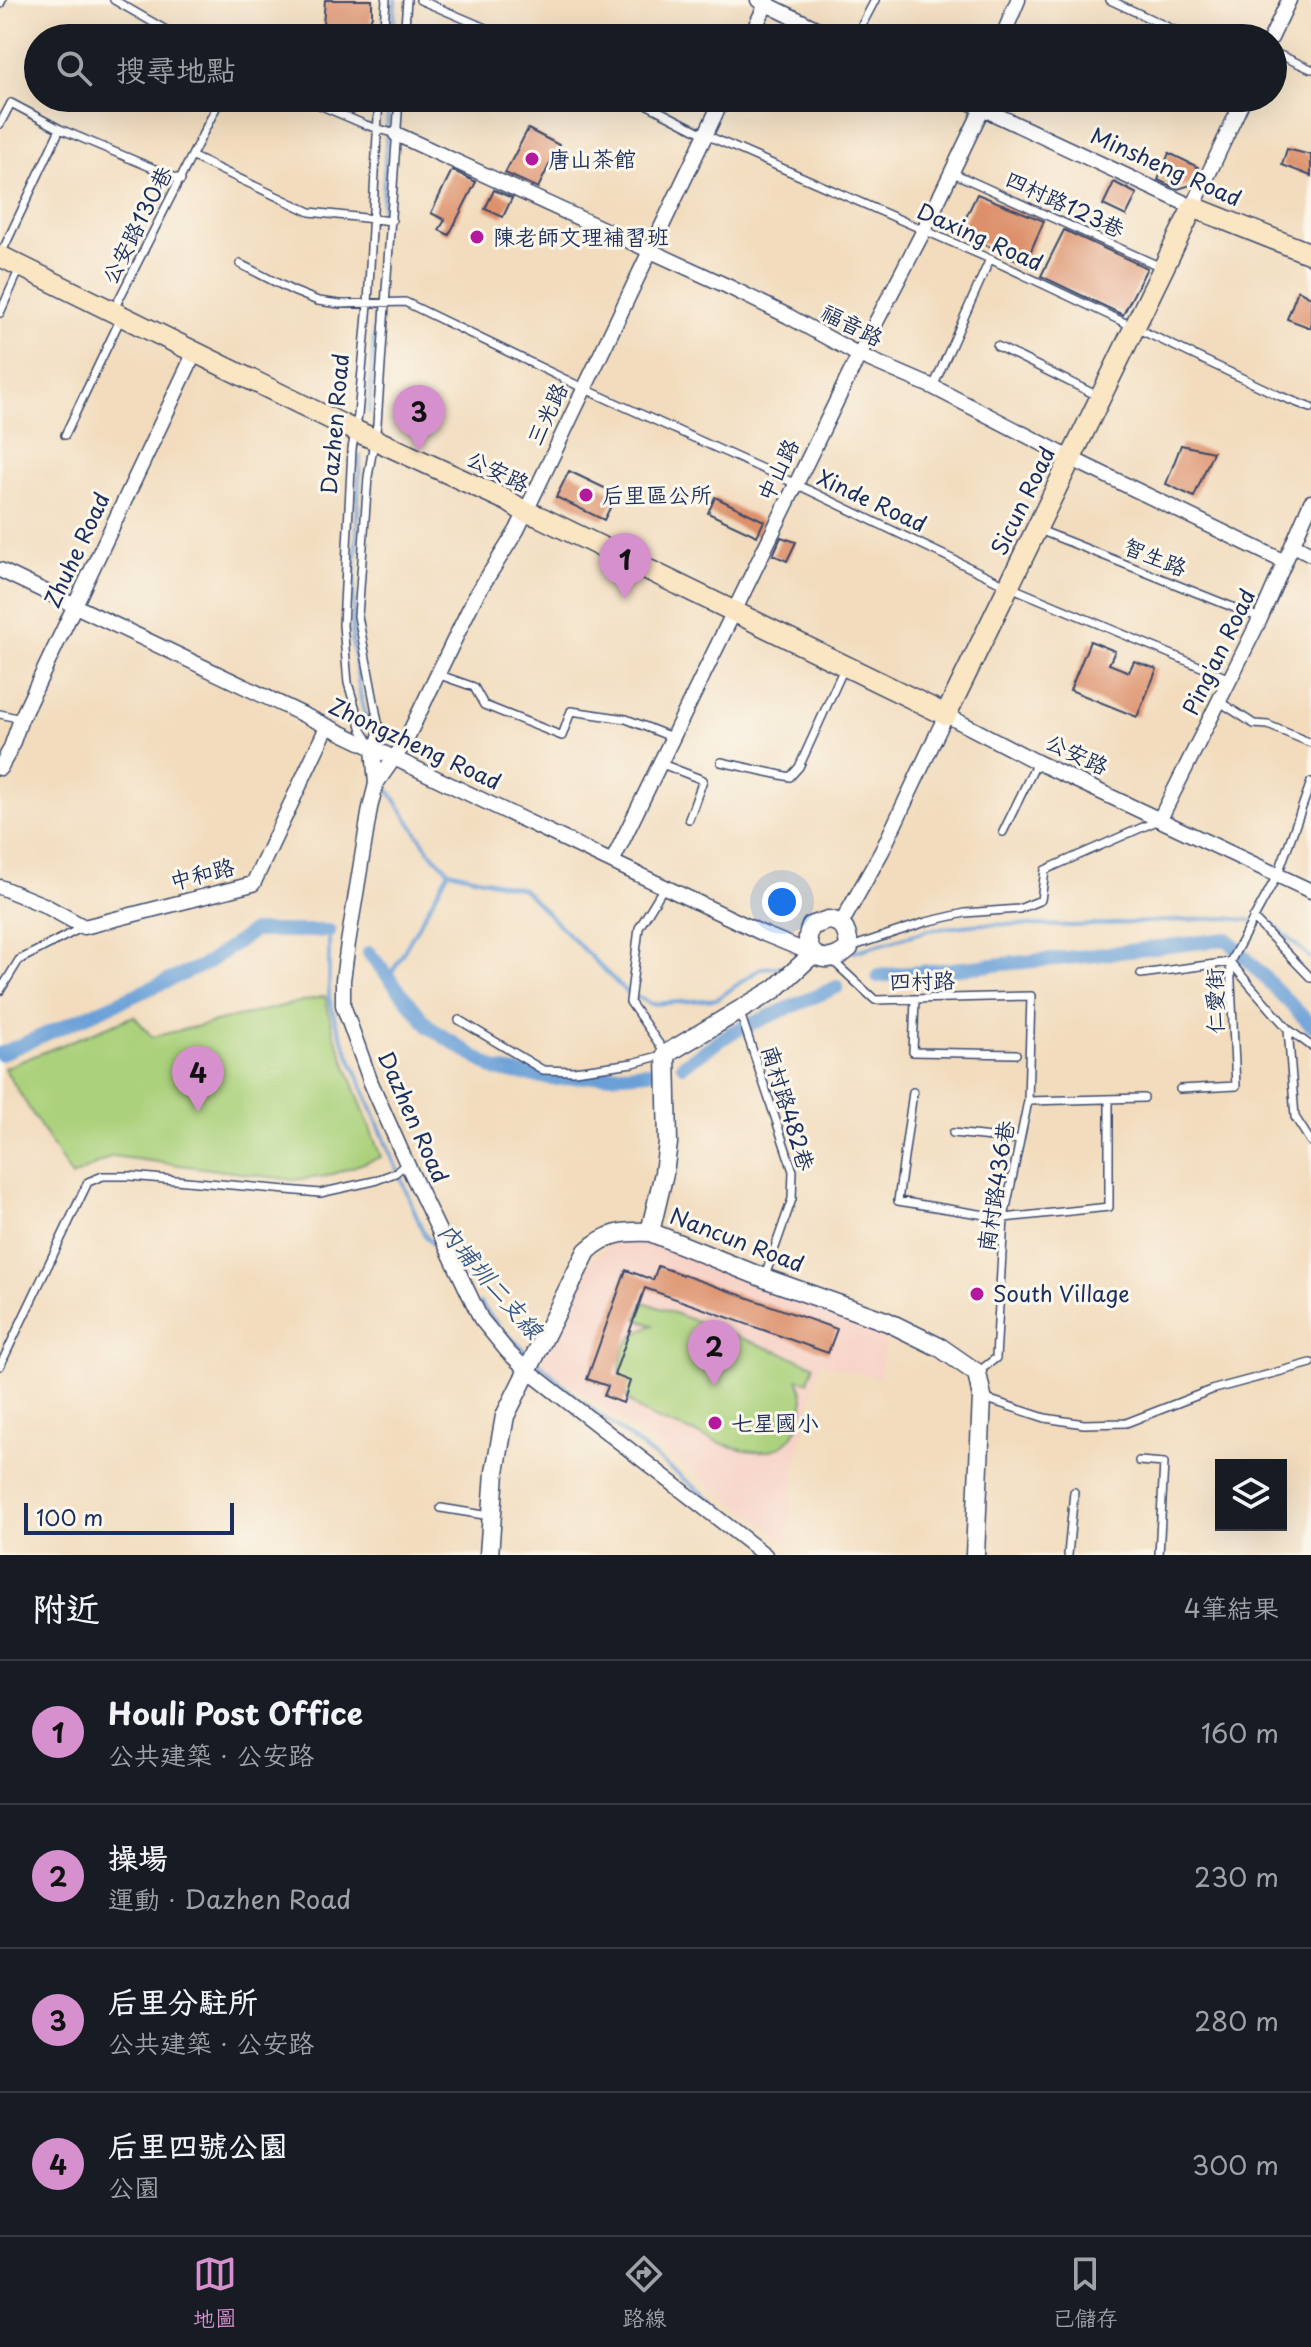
<!DOCTYPE html>
<html lang="zh-TW">
<head>
<meta charset="utf-8">
<style>
	body { margin:0; font-family:"Playpen Sans","LXGW WenKai TC",sans-serif; background:#20242c; color:#f1f3f6 }
	.controls { position:absolute; right:24px; bottom:24px; display:grid; overflow:hidden; border-radius:0px; box-shadow:0 8px 32px #0002 }
	.controls button { width:72px; height:72px; display:grid; place-items:center; padding:0; border:0; border-bottom:2px solid #363941; background:#171b24; color:#f1f3f6; font:40px sans-serif }
	.scale { position:absolute; left:24px; bottom:20px; width:210px; box-sizing:border-box; padding-left:8px; border:4px solid #1b2f5e; border-top:0; font-size:22px; line-height:28px; white-space:nowrap; color:#1b2f5e; -webkit-text-stroke:6px #fbf7ec; paint-order:stroke }
	.you { position:absolute; left:782px; top:902px; width:28px; height:28px; margin:-20px; border:6px solid #fff; border-radius:50%; background:#1a73e8; box-shadow:0 0 0 12px #1a73e833 }
	.badge { display:grid; place-items:center; width:52px; height:52px; border-radius:50%; background:#d690ce; color:#111; font-size:26px; font-weight:700 }
	.pin { position:absolute; translate:-50% -66px; filter:drop-shadow(0 2px 4px #0008) }
	.pin::after { content:''; position:absolute; top:42px; width:28px; height:24px; background:inherit; clip-path:polygon(0 0,100% 0,50% 100%) }
	.list { margin:0; padding:0; list-style:none }
	h2 { display:flex; justify-content:space-between; align-items:center; height:104px; margin:0; padding:0 32px; font-size:34px }
	h2 small { font-size:26px; font-weight:400; color:#9ea1a6 }
	.list li { display:grid; grid-template-columns:52px 1fr auto; gap:24px; align-items:center; box-sizing:border-box; height:144px; padding:0 32px; border-top:2px solid #363941 }
	.list b { display:block; font-size:30px; white-space:nowrap }
	.list p { margin:0; font-size:26px; white-space:nowrap; color:#9ea1a6 }
	.list em { font-size:26px; font-style:normal; color:#9ea1a6 }
	.icon { flex:none; width:44px; height:44px; fill:none; stroke:currentColor; stroke-width:2; stroke-linecap:round; stroke-linejoin:round }
	.map { position:relative; flex:none; width:1311px; height:1555px; overflow:hidden }
	.search { position:absolute; background:#171b24; box-shadow:0 8px 32px #0002; left:24px; right:24px; top:24px; height:88px; display:flex; align-items:center; gap:20px; box-sizing:border-box; padding:0 28px; border-radius:44px; color:#9ea1a6; font-size:30px }
	.sheet { height:680px; background:#171b24 }
	nav { display:flex; justify-content:space-around; align-items:center; box-sizing:border-box; height:112px; border-top:2px solid #363941; background:#171b24; font-size:22px; color:#9ea1a6 }
	nav a { display:grid; justify-items:center; gap:4px }
	nav .on { color:#d690ce }
	.map>svg:first-child { display:block }
	.built { fill:#f7d1c6 }
	.green { fill:#abd17b; stroke:#63806c; stroke-width:2 }
	.lines { fill:none; stroke-linecap:round; stroke-linejoin:round }
	.stream { stroke:#6aa0d7; stroke-width:4 }
	.canal { stroke:#6aa0d7; stroke-width:14 }
	.building { fill:#dd906a }
	.service-casing { stroke:#3b496c; stroke-width:10 }
	.minor-casing { stroke:#3b496c; stroke-width:17 }
	.tertiary-casing { stroke:#3b496c; stroke-width:21 }
	.secondary-casing { stroke:#3b496c; stroke-width:23 }
	.service { stroke:#fff; stroke-width:7 }
	.minor { stroke:#fff; stroke-width:14 }
	.tertiary { stroke:#fff; stroke-width:18 }
	.secondary { stroke:#fbe6c4; stroke-width:20 }
	.poi-dot { fill:#b5179e; stroke:#fbf7ec; stroke-width:3 }
	.labels { text-anchor:middle; stroke-width:6; stroke-linejoin:round; paint-order:stroke }
	.poi-label { font-size:22px; fill:#1b2f5e; stroke:#fbf7ec; text-anchor:start }
	.street-label { font-size:22px; fill:#1b2f5e; stroke:#fbf7ec }
	.water-label { font-size:24px; font-style:italic; fill:#375788; stroke:#fbf7ec }
</style>
</head>
<body>
<div class="map">
<svg width="1311" height="1555" viewBox="0 0 1311 1555">
	<rect width="100%" height="100%" fill="#fbf7ec"/>
	<filter id="ink" filterUnits="userSpaceOnUse"><feTurbulence type="fractalNoise" baseFrequency=".0125" numOctaves="2"/><feDisplacementMap in="SourceGraphic" scale="16" xChannelSelector="R" yChannelSelector="G"/><feConvolveMatrix kernelMatrix="1 2 1 2 8 2 1 2 1" color-interpolation-filters="sRGB"/></filter>
	<filter id="wash" filterUnits="userSpaceOnUse"><feTurbulence type="fractalNoise" baseFrequency=".006" numOctaves="4" result="noise"/><feDisplacementMap in="SourceGraphic" scale="32" xChannelSelector="R" yChannelSelector="G"/><feGaussianBlur stdDeviation="1.8" result="paint"/><feColorMatrix in="noise" values="0 0 0 0 0 0 0 0 0 0 0 0 0 0 0 0 0 1.4 0 .05"/><feComposite in="paint" operator="in"/></filter>
	<g filter="url(#wash)">
		<rect width="100%" height="100%" fill="#f2dcbd"/>
		<path class="built" d="M636 1237 887 1337 879 1378 820 1363 795 1468 788 1542 543 1364 591 1262 606 1247Z"/>
		<path class="green" d="M325 996 333 1030 381 1157 327 1176 293 1180 112 1156 72 1177 4 1068 134 1016 152 1037Z
			M644 1302 814 1365 808 1382 798 1379C804 1394 805 1406 800 1421 782 1474 724 1444 689 1431 668 1423 644 1418 629 1400 621 1389 619 1373 621 1359 625 1342 636 1331 653 1325L637 1319Z"/>
		<g class="lines">
			<path class="stream" d="M393 38 395 0
				M369 413 389 98
				M360 456 352 640 361 699 368 726
				M386 786 430 852 449 871 523 889 626 992 652 1004 717 999 761 968 791 966
				M329 931V998L336 1023 424 1234 449 1265
				M854 952 929 930 980 924 1073 926 1225 918 1270 922 1311 958
				M389 978 449 871
				M480 1303 502 1330 529 1354
				M538 1362 580 1400 762 1538 778 1555"/>
			<path class="canal" d="M369 953 429 1027 496 1070 556 1079 649 1072
				M878 976 1087 956 1227 939 1311 1025
				M0 1054 206 964 253 931H329
				M683 1065 733 1032 837 987"/>
		</g>
		<g id="blocks">
			<path class="building" d="M325 0H372V16L370 21 374 23 370 38H322Z
				M528 129 559 145 538 188 505 173Z
				M1287 149 1311 155V176L1282 165Z
				M1169 153 1198 167 1191 185 1178 189 1158 180Z
				M452 170 476 182 449 235 439 230 445 220 431 213Z
				M1114 182 1137 194 1126 216 1103 205Z
				M494 190 512 198 503 217 485 209Z
				M977 194 1044 221 1025 264 959 232Z
				M1064 230 1147 268 1123 315 1041 276Z
				M1298 290 1311 297V328L1287 319Z
				M1181 445 1213 452 1194 497 1166 484Z
				M569 471 617 494 604 520 556 497Z
				M715 497 764 521 757 536 708 513Z
				M781 537 796 542 787 561 773 555Z
				M1090 641 1115 651 1109 664 1129 672 1134 661 1157 669 1137 717 1070 690Z
				M658 1266 837 1329 828 1353 645 1288 614 1375 630 1381 623 1403 604 1396 608 1386 587 1379 626 1270 653 1280Z"/>
		</g>
	</g>
	<g filter="url(#ink)">
		<use href="#blocks" fill-opacity="0" stroke="#3b496c" stroke-width="2"/>
		<g class="lines">
			<g class="service-casing">
				<path id="service" d="M114 0 180 38
					M420 0 509 38
					M1110 0 1185 35
					M0 4 2 0
					M383 38 386 0
					M404 38 407 0
					M855 38 875 0
					M1273 52 1311 69
					M303 98 366 125 396 134
					M634 98 706 135 990 259 1280 396 1311 408
					M0 124 11 103 60 129
					M193 157 310 212 392 221
					M951 172 1161 267
					M1 254 60 129 181 180
					M240 264 293 291 318 301 340 304 405 302 583 388 796 484 1008 586 1230 679
					M114 309 221 98
					M0 313 20 268
					M997 346 1100 397
					M933 387 990 259
					M65 435 121 318
					M1037 529 1260 618
					M437 674 474 687 484 705 562 736 571 711 626 719 674 738
					M1220 702 1254 724 1268 725 1311 743
					M0 714 21 719
					M370 743 362 730 348 683 343 625 352 449 358 415 368 304 379 98
					M373 748 379 728 358 616 368 477 377 424 399 98
					M721 762 790 777 799 767 845 666
					M662 764 703 780 689 819
					M1003 832 1037 762
					M1253 918 1311 978
					M851 947 926 922 965 913 1019 909 1041 900 1045 870 1159 820
					M832 960 875 1000 1031 996 1028 1101 1004 1218 996 1358 978 1372
					M1141 974 1230 962 1288 1029 1295 1117 1311 1142
					M0 991 19 960 81 928
					M915 999 913 1052 1016 1054
					M740 1013 793 1171 792 1199 765 1276
					M459 1020 543 1070 574 1071 633 1063 666 1054 630 1002 639 928 664 887
					M1288 1029 1311 1046
					M1180 1089 1236 1086 1230 962 1278 874 1311 782
					M913 1092 898 1201 1004 1218 1109 1207V1099
					M1028 1101 1144 1098
					M953 1133 1020 1140
					M0 1366 88 1182 103 1176H130L320 1193 374 1181 395 1173 406 1164
					M984 1398 1045 1418 1084 1424 1126 1423 1211 1390 1311 1363
					M1139 1461 1164 1463 1159 1555
					M441 1508 490 1516
					M1068 1555 1074 1492"/>
			</g>
			<g class="minor-casing">
				<path id="minor" d="M758 0 836 38
					M750 38 768 0
					M1002 38 1018 0
					M1271 38 1289 0
					M960 98 1193 207 1244 98
					M396 134 727 286 788 316 859 355 933 387 1070 458 1285 562
					M1294 545 1311 554
					M0 570 612 862 764 934 813 954
					M373 748 376 784 370 808 348 943 343 980V1005L371 1083 407 1164 481 1319 508 1352 527 1370 765 1555
					M0 768 10 750 21 719 195 352
					M376 784 404 744 475 597 517 530 723 98
					M1160 819 1260 619 1311 502
					M612 862 859 355 923 232 982 109 985 98
					M0 887 44 905 84 927 253 884 327 727
					M841 924 882 851 946 715 1037 762 1311 891"/>
			</g>
			<g class="tertiary-casing">
				<path id="tertiary" d="M828 920C844 921 848 933 849 948 838 958 827 962 813 954 807 945 806 937 811 926Z
					M813 954 775 989 666 1054 668 1143 664 1173 650 1232 764 1278 888 1322 941 1348 977 1373 982 1397 975 1555
					M489 1555 495 1472 505 1416 587 1251C606 1233 624 1231 650 1232"/>
			</g>
			<g class="secondary-casing">
				<path id="secondary" d="M0 256 341 424 508 501 525 512 538 516 946 715 1193 207 1311 254"/>
			</g>
			<use href="#service" class="service"/>
			<use href="#minor" class="minor"/>
			<use href="#tertiary" class="tertiary"/>
			<use href="#secondary" class="secondary"/>
		</g>
	</g>
	<g class="poi-dot">
		<circle cx="532" cy="159" r="8"/>
		<circle cx="477" cy="237" r="8"/>
		<circle cx="586" cy="495" r="8"/>
		<circle cx="977" cy="1294" r="8"/>
		<circle cx="715" cy="1423" r="8"/>
	</g>
	<g class="labels">
		<g class="poi-label">
			<text x="548" y="167">唐山茶館</text>
			<text x="493" y="245">陳老師文理補習班</text>
			<text x="602" y="503">后里區公所</text>
			<text x="993" y="1302">South Village</text>
			<text x="731" y="1431">七星國小</text>
		</g>
		<g class="street-label">
			<text transform="translate(1166 167) rotate(24)" y="8">Minsheng Road</text>
			<text transform="translate(1065 204) rotate(25)" y="8">四村路123巷</text>
			<text transform="translate(137 225) rotate(-63)" y="8">公安路130巷</text>
			<text transform="translate(980 237) rotate(24)" y="8">Daxing Road</text>
			<text transform="translate(852 325) rotate(27)" y="8">福音路</text>
			<text transform="translate(547 414) rotate(-65)" y="8">三光路</text>
			<text transform="translate(335 424) rotate(-85)" y="8">Dazhen Road</text>
			<text transform="translate(778 470) rotate(-64)" y="8">中山路</text>
			<text transform="translate(498 471) rotate(26)" y="8">公安路</text>
			<text transform="translate(872 501) rotate(25)" y="8">Xinde Road</text>
			<text transform="translate(1023 501) rotate(-64)" y="8">Sicun Road</text>
			<text transform="translate(77 550) rotate(-65)" y="8">Zhuhe Road</text>
			<text transform="translate(1155 557) rotate(22)" y="8">智生路</text>
			<text transform="translate(1219 652) rotate(-64)" y="8">Ping'an Road</text>
			<text transform="translate(415 744) rotate(25)" y="8">Zhongzheng Road</text>
			<text transform="translate(1077 754) rotate(25)" y="8">公安路</text>
			<text transform="translate(202 874) rotate(-14)" y="8">中和路</text>
			<text transform="translate(922 981) rotate(-1)" y="8">四村路</text>
			<text transform="translate(1215 1001) rotate(-91)" y="8">仁愛街</text>
			<text transform="translate(788 1108) rotate(73)" y="8">南村路482巷</text>
			<text transform="translate(413 1117) rotate(66)" y="8">Dazhen Road</text>
			<text transform="translate(996 1186) rotate(-81)" y="8">南村路436巷</text>
			<text transform="translate(737 1240) rotate(21)" y="8">Nancun Road</text>
		</g>
		<g class="water-label">
			<text transform="translate(490 1281) rotate(49)" y="8">內埔圳二支線</text>
		</g>
	</g>
</svg>
<div class="controls">
<button><svg class="icon" aria-label="layers" viewBox="0 0 24 24"><path d="M12 4l9 5-9 5-9-5zM3 14l9 5 9-5"/></svg></button>
</div>
<div class="scale">100 m</div>
<div class="you"></div>
<div class="pin badge" style="left:625px;top:599px">1</div>
<div class="pin badge" style="left:714px;top:1386px">2</div>
<div class="pin badge" style="left:419px;top:451px">3</div>
<div class="pin badge" style="left:198px;top:1112px">4</div>
<div class="search"><svg class="icon" aria-label="search" viewBox="0 0 24 24"><circle cx="10" cy="10" r="6"/><path d="M15 15l6 6"/></svg>搜尋地點</div>
</div>
<section class="sheet">
<h2>附近<small>4筆結果</small></h2>
<ul class="list">
<li><span class="badge">1</span><div><b>Houli Post Office</b><p>公共建築 · 公安路</p></div><em>160 m</em></li>
<li><span class="badge">2</span><div><b>操場</b><p>運動 · Dazhen Road</p></div><em>230 m</em></li>
<li><span class="badge">3</span><div><b>后里分駐所</b><p>公共建築 · 公安路</p></div><em>280 m</em></li>
<li><span class="badge">4</span><div><b>后里四號公園</b><p>公園</p></div><em>300 m</em></li>
</ul>
</section>
<nav>
<a class="on"><svg class="icon" aria-label="map" viewBox="0 0 24 24"><path d="M3 6l6-2 6 2 6-2v14l-6 2-6-2-6 2zM9 4v14M15 6v14"/></svg>地圖</a>
<a><svg class="icon" aria-label="directions" viewBox="0 0 24 24"><path d="M12 3l9 9-9 9-9-9zM9 14v-3h6M13 9l2 2-2 2"/></svg>路線</a>
<a><svg class="icon" aria-label="saved" viewBox="0 0 24 24"><path d="M7 4h10v16l-5-4-5 4z"/></svg>已儲存</a>
</nav>
</body>
</html>
